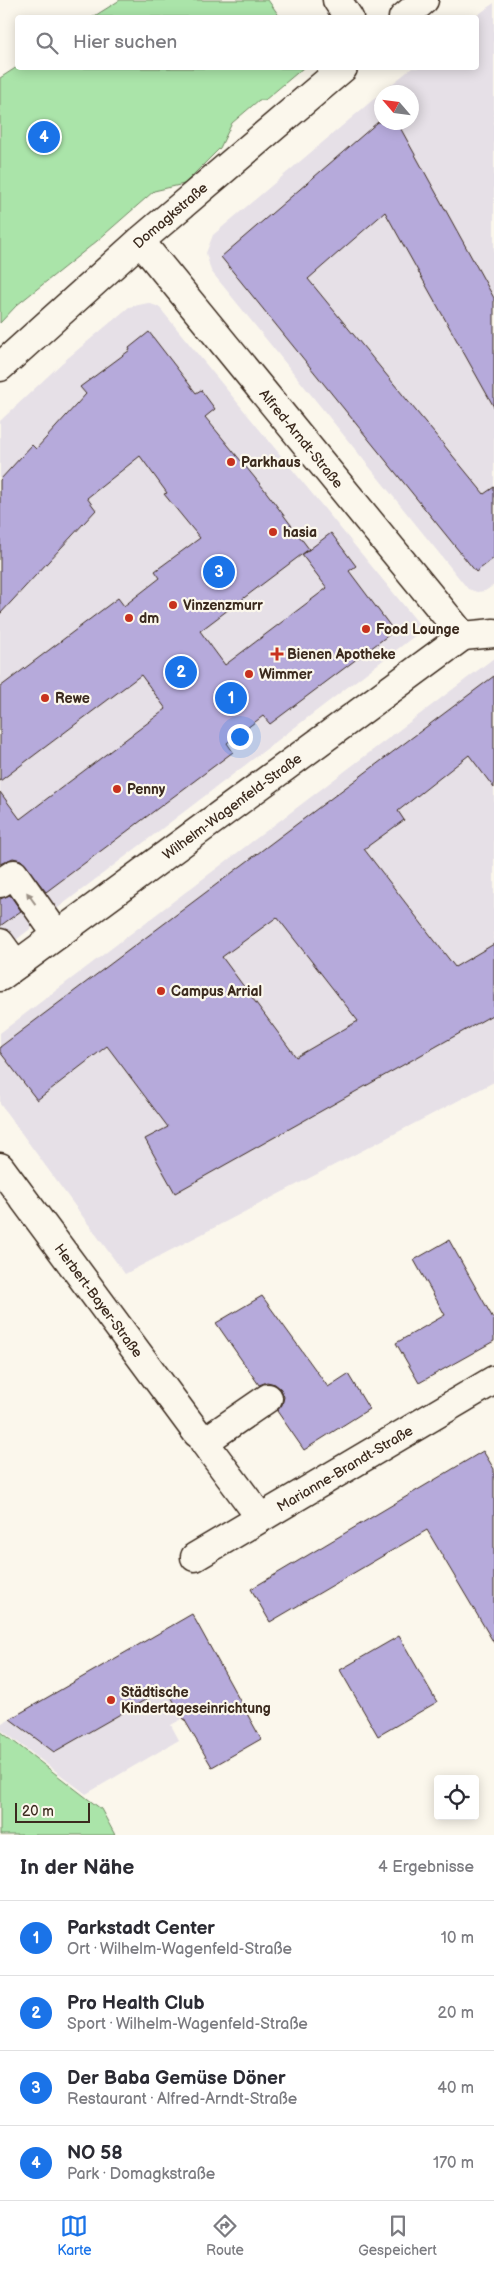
<!DOCTYPE html>
<html lang="de">
<head>
<meta charset="utf-8">
<style>
	body { margin:0; font-family:"Balsamiq Sans",sans-serif; background:#f7f7f7; color:#2b2b33 }
	.controls { position:absolute; right:15px; bottom:15px; display:grid; overflow:hidden; border-radius:5px; box-shadow:0 2px 12px #0003 }
	.controls button { width:45px; height:45px; display:grid; place-items:center; padding:0; border:0; border-bottom:1px solid #e1e1e2; background:#fff; color:#2b2b33; font:25px sans-serif }
	.compass { position:absolute; left:374px; top:85px; width:45px; height:45px; border-radius:50%; background:#fff; box-shadow:0 2px 12px #0003; rotate:298deg }
	.scale { position:absolute; left:15px; bottom:12px; width:75px; box-sizing:border-box; padding-left:5px; border:2px solid #3b2a1e; border-top:0; font-size:14px; line-height:18px; white-space:nowrap; color:#3b2a1e; -webkit-text-stroke:4px #fbf7ec; paint-order:stroke }
	.you { position:absolute; left:239px; top:736px; width:18px; height:18px; margin:-12px; border:4px solid #fff; border-radius:50%; background:#1a73e8; box-shadow:0 0 0 8px #1a73e833 }
	.badge { display:grid; place-items:center; width:32px; height:32px; border-radius:50%; background:#1a73e8; color:#fff; font-size:16px; font-weight:700 }
	.pin { position:absolute; translate:-50% -50%; border:2px solid #fff; box-shadow:0 1px 5px #0006 }
	.list { margin:0; padding:0; list-style:none }
	h2 { display:flex; justify-content:space-between; align-items:center; height:65px; margin:0; padding:0 20px; font-size:21px }
	h2 small { font-size:16px; font-weight:400; color:#7c7c81 }
	.list li { display:grid; grid-template-columns:32px 1fr auto; gap:15px; align-items:center; box-sizing:border-box; height:75px; padding:0 20px; border-top:1px solid #e1e1e2 }
	.list b { display:block; font-size:19px; white-space:nowrap }
	.list p { margin:0; font-size:16px; white-space:nowrap; color:#7c7c81 }
	.list em { font-size:16px; font-style:normal; color:#7c7c81 }
	.icon { flex:none; width:28px; height:28px; fill:none; stroke:currentColor; stroke-width:2; stroke-linecap:round; stroke-linejoin:round }
	.map { position:relative; flex:none; width:494px; height:1835px; overflow:hidden }
	.search { position:absolute; background:#fff; box-shadow:0 2px 12px #0003; left:15px; right:15px; top:15px; height:55px; display:flex; align-items:center; gap:12px; box-sizing:border-box; padding:0 18px; border-radius:5px; color:#7c7c81; font-size:19px }
	.sheet { height:365px; background:#fff }
	nav { display:flex; justify-content:space-around; align-items:center; box-sizing:border-box; height:70px; border-top:1px solid #e1e1e2; background:#fff; font-size:14px; color:#7c7c81 }
	nav a { display:grid; justify-items:center; gap:2px }
	nav .on { color:#1a73e8 }
	.map>svg:first-child { display:block }
	.built { fill:#e6e0e7 }
	.green { fill:#aae4a9; stroke:#728764 }
	.building { fill:#b6aadb; stroke:#3b2a1e; fill-rule:evenodd }
	.lines { fill:none; stroke-linecap:round; stroke-linejoin:round }
	.minor-casing { stroke:#3b2a1e; stroke-width:31 }
	.minor { stroke:#fbf7ec; stroke-width:28 }
	.oneway { fill:#9b9085 }
	.poi-dot { fill:#c8321e; stroke:#fbf7ec; stroke-width:2 }
	.labels { text-anchor:middle; stroke-width:4.5; stroke-linejoin:round; paint-order:stroke }
	.street-label { font-size:14px; fill:#3b2a1e; stroke:#fbf7ec }
	.poi-label { font-size:14px; font-weight:bold; fill:#3b2a1e; stroke:#fbf7ec; text-anchor:start }
</style>
</head>
<body>
<div class="map">
<svg width="494" height="1835" viewBox="0 0 494 1835">
	<rect width="100%" height="100%" fill="#fbf7ec"/>
	<filter id="ink" filterUnits="userSpaceOnUse"><feTurbulence type="fractalNoise" baseFrequency=".02" numOctaves="2"/><feDisplacementMap in="SourceGraphic" scale="10" xChannelSelector="R" yChannelSelector="G"/><feConvolveMatrix kernelMatrix="1 2 1 2 8 2 1 2 1" color-interpolation-filters="sRGB"/></filter>
	<g filter="url(#ink)">
		<path class="built" d="M494 3V585L485 591 477 592 468 589 211 271 206 253 213 235 381 93 382 122H412V92H382L412 68H476L475 17Z
			M148 303 159 307 419 624 416 635 0 952V421L63 362 129 307Z
			M494 658V1082L125 1274 0 1104V1033Z
			M192 1614 209 1644 201 1648 189 1715 171 1725 179 1740 86 1794 0 1729V1724Z"/>
		<path class="green" d="M120 0H268L280 17H93Z
			M17 67 18 68H303L265 100H259L232 123 220 148 184 184 154 191 97 241 17 305 0 323V78Z
			M0 1731 101 1809 115 1835H0Z"/>
		<path class="building" d="M378 122H397L494 298V407L385 212 308 279 484 494 494 487V558L476 572 221 257Z
			M149 332 196 393 201 390 215 409 205 417 264 489 309 549 200 631 225 665 327 588 302 555 331 533 356 566 349 571 394 631 270 724 263 716 227 743 233 752 46 892 21 860 13 858 0 864V792L20 819 166 709 141 675 0 781V687L118 598 124 606 160 578 155 571 200 538 164 494 167 493 140 456 87 498 96 510 0 614V480L32 445 36 449 86 394 80 387 130 350 129 348Z
			M494 676V788L469 755 398 811 404 820 364 849 455 967 494 944V1014L175 1193 145 1139 168 1127 107 1046 37 1100 0 1052V1047ZM277 917 358 1021 296 1057 222 957Z
			M10 895 21 911 0 926V899Z
			M449 1240 494 1320V1341L419 1383 396 1343 445 1315 414 1260Z
			M262 1296 328 1387 348 1374 369 1409 304 1450 277 1411 282 1405 284 1397 281 1389 275 1384 267 1382 259 1385 216 1323Z
			M483 1451 494 1469V1643L427 1530 270 1622 251 1589Z
			M192 1614 261 1739 212 1767 166 1688 54 1752 10 1719Z
			M399 1636 437 1702 378 1736 340 1670Z"/>
		<g class="lines">
			<g class="minor-casing">
				<g id="minor">
					<path d="M337 0 349 18"/>
					<path d="M403 18 424 0"/>
					<path id="s1" d="M140 241 463 636"/>
					<path id="s2" d="M0 367 140 241 343 68"/>
					<path d="M463 636 494 633"/>
					<path d="M0 883 14 874 57 935"/>
					<path d="M0 943 16 965"/>
					<path id="s3" d="M0 977 463 636"/>
					<path id="s4" d="M0 1167 197 1433"/>
					<path d="M260 1517 204 1442 268 1398"/>
					<path id="s5" d="M195 1557 494 1380"/>
				</g>
			</g>
			<use href="#minor" class="minor"/>
		</g>
		<defs><path id="oneway-solid" d="M-6-.8H1V-3.2L6.5 0L1 3.2V.8H-6Z" transform="scale(1.25)"/></defs>
		<use class="oneway" href="#oneway-solid" transform="translate(31 898) rotate(-126)"/>
	</g>
	<g class="poi-dot">
		<circle cx="231" cy="462" r="5"/>
		<circle cx="273" cy="532" r="5"/>
		<circle cx="173" cy="605" r="5"/>
		<circle cx="129" cy="618" r="5"/>
		<circle cx="366" cy="629" r="5"/>
		<path d="M274.5 646.5h5v5h5v5h-5v5h-5v-5h-5v-5h5z"/>
		<circle cx="249" cy="674" r="5"/>
		<circle cx="45" cy="698" r="5"/>
		<circle cx="117" cy="789" r="5"/>
		<circle cx="161" cy="991" r="5"/>
		<circle cx="111" cy="1700" r="5"/>
	</g>
	<g class="labels">
		<g class="street-label">
			<text dy="5" stroke="none"><textPath href="#s2" startOffset="228">Domagkstraße</textPath></text>
			<text dy="5" stroke="none"><textPath href="#s1" startOffset="255">Alfred-Arndt-Straße</textPath></text>
			<text dy="5" stroke="none"><textPath href="#s3" startOffset="288">Wilhelm-Wagenfeld-Straße</textPath></text>
			<text dy="5" stroke="none"><textPath href="#s4" startOffset="166">Herbert-Bayer-Straße</textPath></text>
			<text dy="5" stroke="none"><textPath href="#s5" startOffset="174">Marianne-Brandt-Straße</textPath></text>
		</g>
		<g class="poi-label">
			<text x="241" y="467">Parkhaus</text>
			<text x="283" y="537">hasia</text>
			<text x="183" y="610">Vinzenzmurr</text>
			<text x="139" y="623">dm</text>
			<text x="376" y="634">Food Lounge</text>
			<text x="287" y="659">Bienen Apotheke</text>
			<text x="259" y="679">Wimmer</text>
			<text x="55" y="703">Rewe</text>
			<text x="127" y="794">Penny</text>
			<text x="171" y="996">Campus Arrial</text>
			<text x="121" y="1697">Städtische<tspan x="121" dy="16">Kindertageseinrichtung</tspan></text>
		</g>
	</g>
</svg>
<div class="controls">
<button><svg class="icon" aria-label="locate" viewBox="0 0 24 24"><circle cx="12" cy="12" r="6"/><path d="M12 2v4M12 18v4M2 12h4M18 12h4"/></svg></button>
</div>
<svg class="compass" viewBox="-18 -18 36 36"><path d="M0-13l5 13h-10z" fill="#e53935"/><path d="M0 13l5-13h-10z" fill="#7c7c81"/></svg>
<div class="scale">20 m</div>
<div class="you"></div>
<div class="pin badge" style="left:231px;top:698px">1</div>
<div class="pin badge" style="left:181px;top:672px">2</div>
<div class="pin badge" style="left:219px;top:572px">3</div>
<div class="pin badge" style="left:44px;top:137px">4</div>
<div class="search"><svg class="icon" aria-label="search" viewBox="0 0 24 24"><circle cx="10" cy="10" r="6"/><path d="M15 15l6 6"/></svg>Hier suchen</div>
</div>
<section class="sheet">
<h2>In der Nähe<small>4 Ergebnisse</small></h2>
<ul class="list">
<li><span class="badge">1</span><div><b>Parkstadt Center</b><p>Ort · Wilhelm-Wagenfeld-Straße</p></div><em>10 m</em></li>
<li><span class="badge">2</span><div><b>Pro Health Club</b><p>Sport · Wilhelm-Wagenfeld-Straße</p></div><em>20 m</em></li>
<li><span class="badge">3</span><div><b>Der Baba Gemüse Döner</b><p>Restaurant · Alfred-Arndt-Straße</p></div><em>40 m</em></li>
<li><span class="badge">4</span><div><b>NO 58</b><p>Park · Domagkstraße</p></div><em>170 m</em></li>
</ul>
</section>
<nav>
<a class="on"><svg class="icon" aria-label="map" viewBox="0 0 24 24"><path d="M3 6l6-2 6 2 6-2v14l-6 2-6-2-6 2zM9 4v14M15 6v14"/></svg>Karte</a>
<a><svg class="icon" aria-label="directions" viewBox="0 0 24 24"><path d="M12 3l9 9-9 9-9-9zM9 14v-3h6M13 9l2 2-2 2"/></svg>Route</a>
<a><svg class="icon" aria-label="saved" viewBox="0 0 24 24"><path d="M7 4h10v16l-5-4-5 4z"/></svg>Gespeichert</a>
</nav>
</body>
</html>
